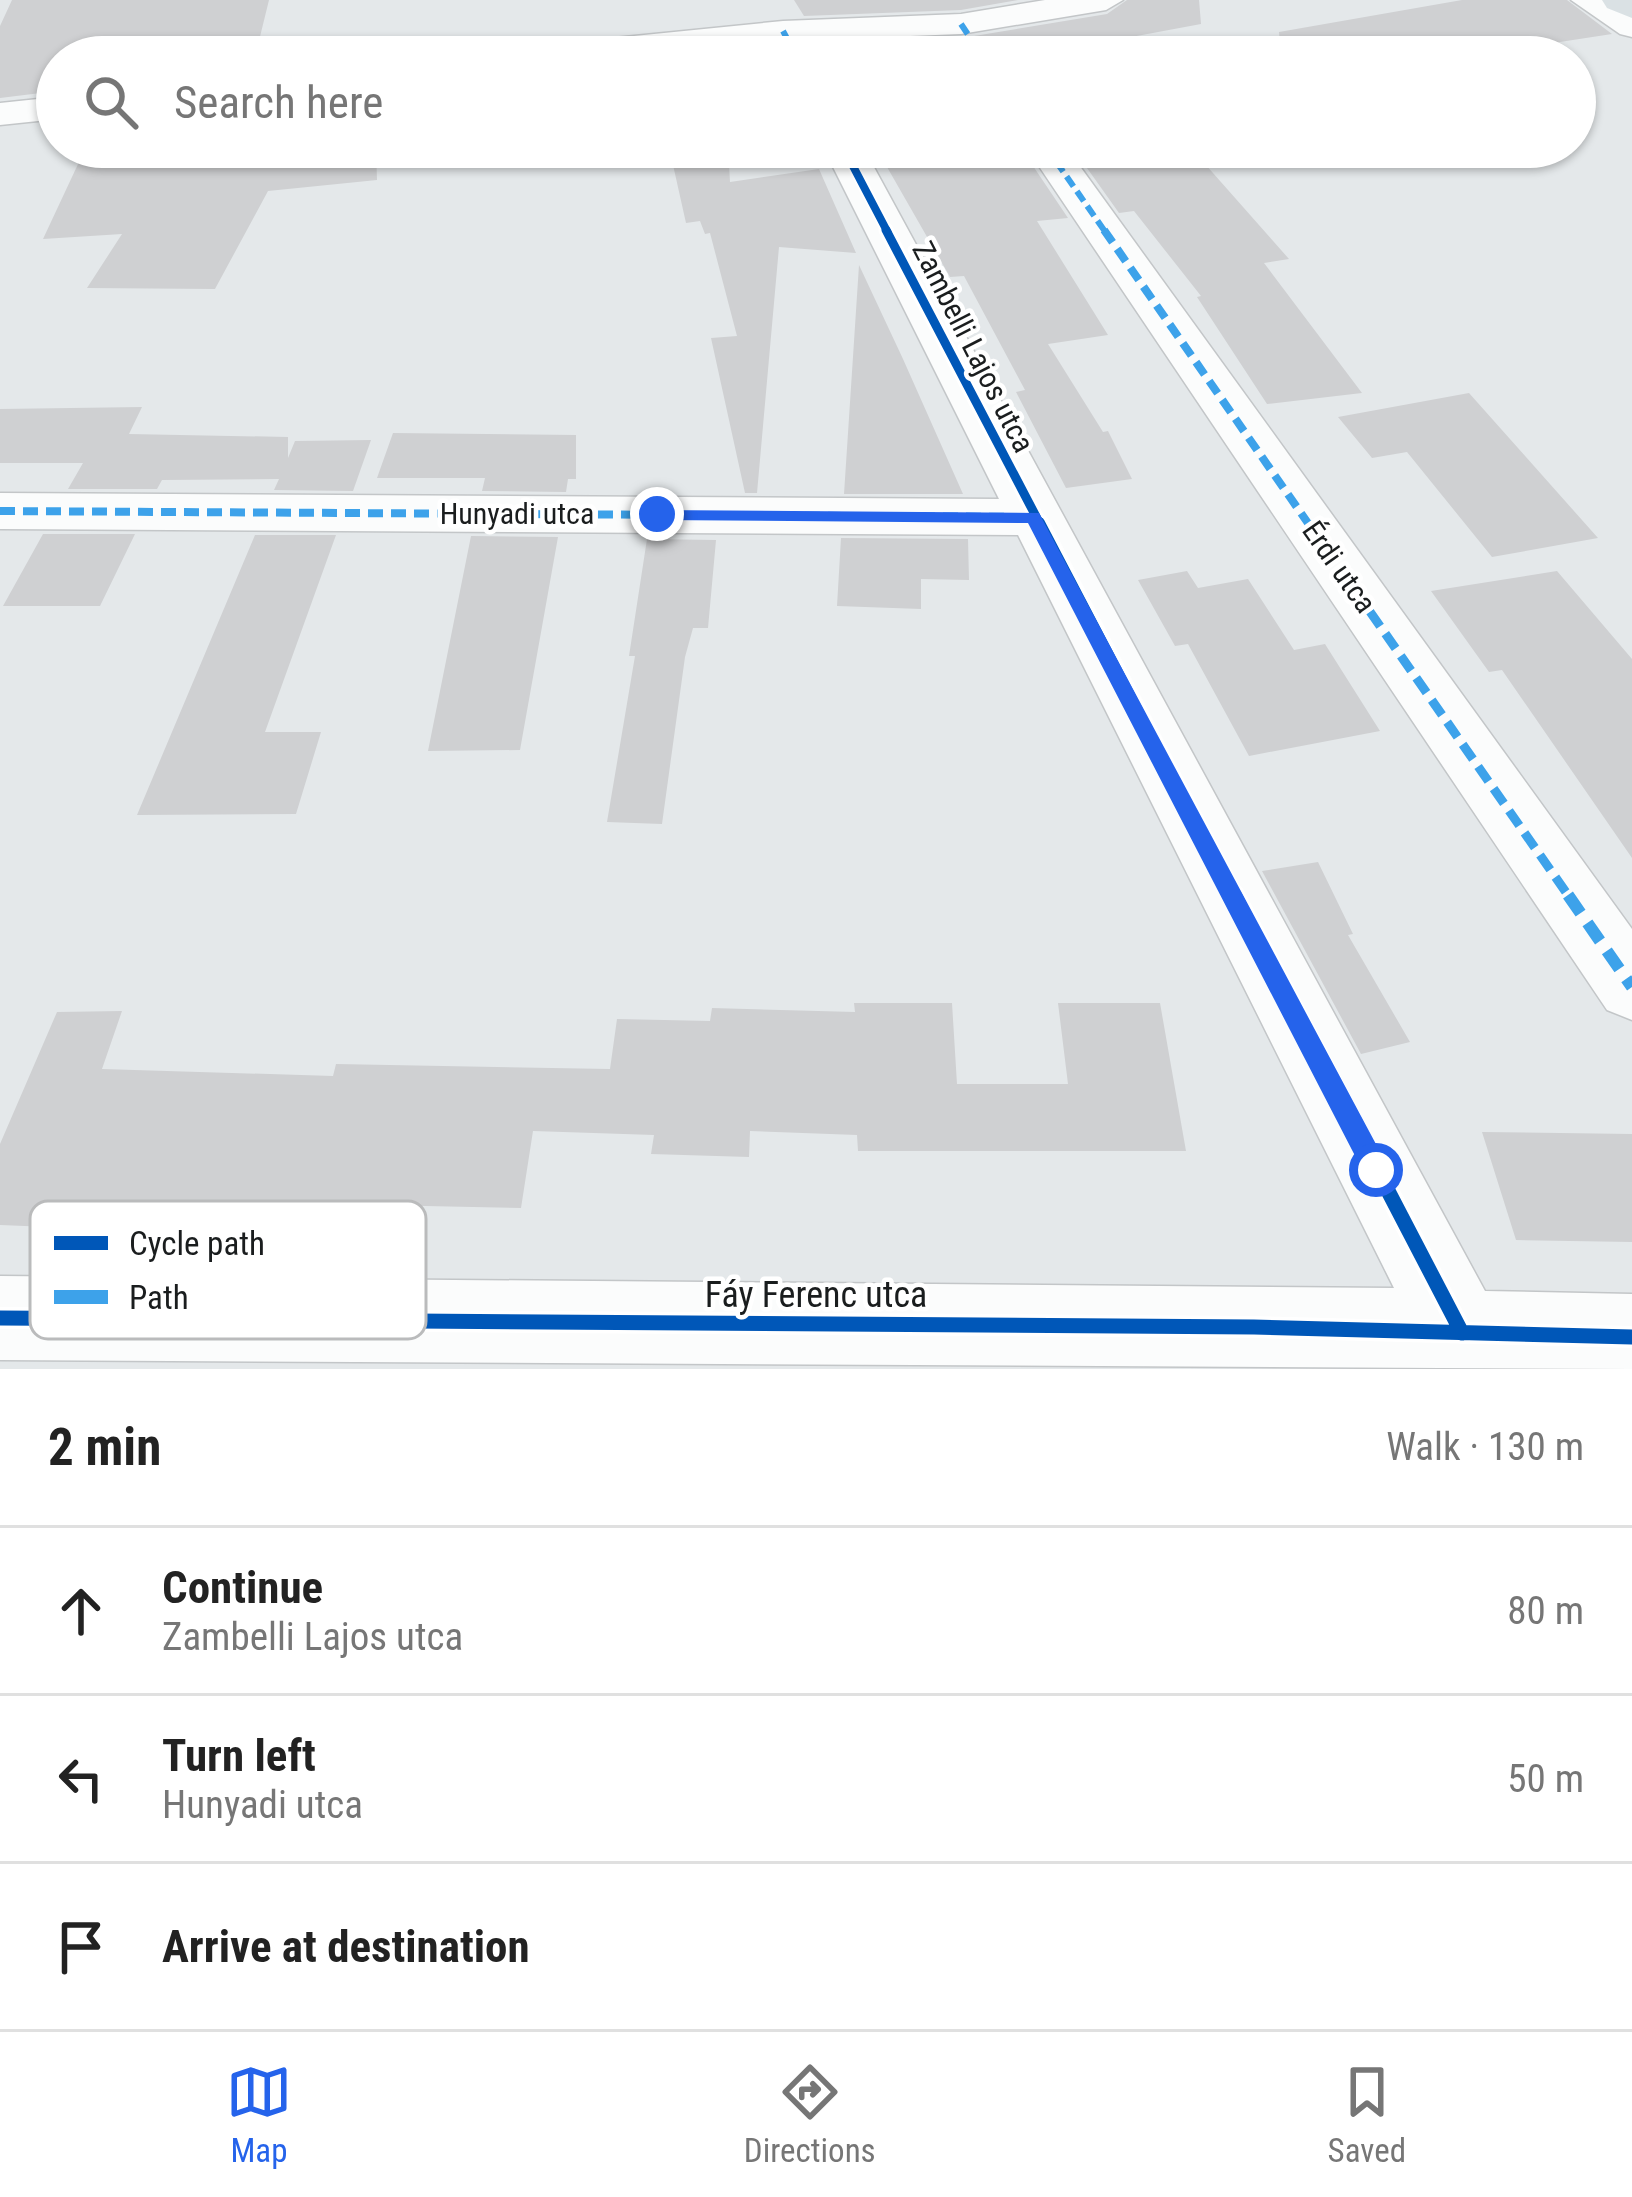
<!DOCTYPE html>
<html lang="en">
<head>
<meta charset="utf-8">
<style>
	body { margin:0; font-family:"Roboto Condensed",sans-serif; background:#f6f6f6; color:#222 }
	.stop { position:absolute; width:36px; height:36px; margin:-27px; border:9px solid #2563eb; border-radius:50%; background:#fff }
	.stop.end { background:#2563eb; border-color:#fff; box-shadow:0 3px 12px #0008 }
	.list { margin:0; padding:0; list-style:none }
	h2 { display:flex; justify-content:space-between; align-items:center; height:156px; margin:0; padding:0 48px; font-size:51px }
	h2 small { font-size:39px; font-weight:400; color:#767676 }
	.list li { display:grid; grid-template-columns:78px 1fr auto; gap:36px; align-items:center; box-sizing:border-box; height:168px; padding:0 48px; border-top:3px solid #e0e0e0 }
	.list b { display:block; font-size:45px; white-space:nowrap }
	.list p { margin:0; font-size:39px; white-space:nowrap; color:#767676 }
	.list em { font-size:39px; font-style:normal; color:#767676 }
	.icon { flex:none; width:66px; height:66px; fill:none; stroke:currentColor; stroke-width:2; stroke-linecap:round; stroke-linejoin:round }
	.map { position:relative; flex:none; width:1632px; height:1369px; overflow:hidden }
	.search { position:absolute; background:#fff; box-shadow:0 3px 9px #0004; left:36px; right:36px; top:36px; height:132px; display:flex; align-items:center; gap:30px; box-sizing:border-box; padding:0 42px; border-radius:66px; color:#767676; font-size:45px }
	.sheet { height:660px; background:#fff }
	nav { display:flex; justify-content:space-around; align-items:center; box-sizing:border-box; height:168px; border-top:3px solid #e0e0e0; background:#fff; font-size:33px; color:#767676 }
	nav a { display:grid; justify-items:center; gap:6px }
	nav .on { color:#2563eb }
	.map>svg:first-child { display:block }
	.building { fill:#cfd0d2 }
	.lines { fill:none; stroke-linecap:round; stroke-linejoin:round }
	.minor-casing { stroke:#c3c6c8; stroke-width:3 }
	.major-casing { stroke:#8c9ca1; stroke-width:3 }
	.minor { fill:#fbfcfc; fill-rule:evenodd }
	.major { fill:#dae1e4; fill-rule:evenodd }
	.quiet-far3 { stroke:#3da2ea; stroke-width:6; stroke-dasharray:12 6; stroke-linecap:butt }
	.quiet-far2 { stroke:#3da2ea; stroke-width:8; stroke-dasharray:15 8; stroke-linecap:butt }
	.quiet-far1 { stroke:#3da2ea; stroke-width:9; stroke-dasharray:18 9; stroke-linecap:butt }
	.quiet { stroke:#3da2ea; stroke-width:12; stroke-dasharray:22 12; stroke-linecap:butt }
	.cycleway-far3-casing { stroke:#fff; stroke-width:12 }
	.cycleway-far2-casing { stroke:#fff; stroke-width:15 }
	.cycleway-far1-casing { stroke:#fff; stroke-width:20 }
	.cycleway-casing { stroke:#fff; stroke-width:22 }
	.cycleway-far3 { stroke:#0057b8; stroke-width:8 }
	.cycleway-far2 { stroke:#0057b8; stroke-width:9 }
	.cycleway-far1 { stroke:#0057b8; stroke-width:12 }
	.cycleway { stroke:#0057b8; stroke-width:15 }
	.route { fill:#2563eb }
	.labels { text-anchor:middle; stroke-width:9; stroke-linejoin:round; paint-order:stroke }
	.street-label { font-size:30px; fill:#1a1d1e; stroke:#fff }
	.near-street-label { font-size:36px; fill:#1a1d1e; stroke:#fff }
	.key { fill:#fff; stroke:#babbbc; stroke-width:3 }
	.key-label { font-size:33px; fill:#1a1d1e }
</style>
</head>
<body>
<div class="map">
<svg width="1632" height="1369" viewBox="0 0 1632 1369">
	<rect width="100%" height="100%" fill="#e4e8ea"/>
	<path class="building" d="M12 0H269L255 57H57V91L0 98V26Z
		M794 0H1018L961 10 804 16Z
		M1127 0H1199L1201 24 1024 57H829L821 44 962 38 1107 14Z
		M1462 0H1567L1612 34 1463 57H1281L1279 32Z
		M86 147H376L377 180 268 191 215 289 87 288 122 234 43 239Z
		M669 147H728L730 182 819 169 856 253 779 247 757 493H745L711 338 737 336 710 233 705 234 700 221 686 223Z
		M1141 147H1190L1289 259 1264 263 1362 393 1267 404 1197 297 1201 296 1134 211 1119 213 1077 154Z
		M943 152 953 168 1029 160 1068 218 1037 221 1108 335 1048 344 1103 432 1108 431 1132 479 1066 488 1016 392 1025 390 964 276 950 277 883 160Z
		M859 265 903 359 963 494H844Z
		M1469 393 1598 538 1492 557 1407 452 1372 458 1338 417Z
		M142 407 129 434 288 437V458L295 441 371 440 353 491 274 490 279 479 162 480 157 489H68L83 463H0V409Z
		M393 433 576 435V479H568L566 492 482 491 485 478H377Z
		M43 534H135L100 606H3Z
		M255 535H336L265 732H321L296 814 137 815Z
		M471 536 558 537 520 750 428 751Z
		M841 538 968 539 969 580 921 579V609L837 606Z
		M647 539 716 540 708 628H693L685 657 662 824 607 822 635 656H629Z
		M1187 571 1198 588 1248 579 1294 650 1325 644 1380 731 1249 756 1188 644 1175 646 1138 580Z
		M1557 571 1632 659V858L1502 670 1489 672 1431 591Z
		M1318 862 1353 934 1348 935 1410 1042 1361 1054 1262 871Z
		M854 1003H952L957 1084H1068L1058 1003H1160L1186 1151H858L857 1135 750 1131 749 1157 651 1154 654 1135 533 1131 521 1208 234 1202 224 1234 0 1225V1144L57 1012 122 1011 102 1069 333 1076 336 1064 610 1069 617 1019 710 1021 712 1008 855 1012Z
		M1482 1132 1632 1134V1242L1516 1240Z"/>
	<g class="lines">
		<g class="minor-casing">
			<path id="minor" d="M1045 0H1123L1106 10 961 34 783 41 635 57H516L521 49 534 46 783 21 961 14Z
				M1571 0H1612L1632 12V37L1620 34Z
				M57 97V119L0 125V103Z
				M823 147H863L1485 1291 1632 1294V1369L0 1360V1276L1394 1288 1018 535 0 529V493L999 499Z
				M1026 147H1066L1632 929V1020L1607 1010Z"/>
		</g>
		<g class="major-casing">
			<path id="major" d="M1602 0H1632V18L1607 8Z"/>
		</g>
		<use href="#minor" class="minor"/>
		<use href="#major" class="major"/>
		<path class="quiet-far3" d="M961 24 983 57
			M783 31 797 57
			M1046 147 1106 233"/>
		<path class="quiet-far2" d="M1104 230 1310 526
			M0 511 1033 517"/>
		<path class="quiet-far1" d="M1308 523 1570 898"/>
		<path class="quiet" d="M1568 895 1632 987"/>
		<g class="cycleway-far3-casing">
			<path id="cycleway-far3" d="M843 147 888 233"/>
		</g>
		<g class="cycleway-far2-casing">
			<path id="cycleway-far2" d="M886 230 1041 526"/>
		</g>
		<g class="cycleway-far1-casing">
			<path id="cycleway-far1" d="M1039 523 1235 898"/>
		</g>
		<g class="cycleway-casing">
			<path id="cycleway" d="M1234 895 1462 1333
				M0 1318 1254 1327 1632 1337"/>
		</g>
		<use href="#cycleway-far3" class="cycleway-far3"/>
		<use href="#cycleway-far2" class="cycleway-far2"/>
		<use href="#cycleway-far1" class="cycleway-far1"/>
		<use href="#cycleway" class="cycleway"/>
	</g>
	<path class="route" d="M651 510 1039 513 1385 1161 1389 1170 1385 1179 1376 1183 1367 1179 1028 523 657 520 651 519Z"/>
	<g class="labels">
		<g class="street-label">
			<text transform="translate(973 347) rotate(63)" y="10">Zambelli Lajos utca</text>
			<text x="517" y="524">Hunyadi utca</text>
			<text transform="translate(1339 567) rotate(55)" y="10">Érdi utca</text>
		</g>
		<g class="near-street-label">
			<text x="816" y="1307">Fáy Ferenc utca</text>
		</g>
	</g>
	<rect x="30" y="1201" width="396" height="138" rx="18" class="key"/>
	<rect x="54" y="1236" width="54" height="14" fill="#0057b8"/>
	<rect x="54" y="1290" width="54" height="14" fill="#3da2ea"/>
	<g class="key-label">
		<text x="129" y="1255">Cycle path</text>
		<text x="129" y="1309">Path</text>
	</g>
</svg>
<div class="stop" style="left:1376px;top:1170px"></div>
<div class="stop end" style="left:657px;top:514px"></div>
<div class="search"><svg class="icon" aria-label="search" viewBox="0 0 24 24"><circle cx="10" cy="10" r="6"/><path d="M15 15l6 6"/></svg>Search here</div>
</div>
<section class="sheet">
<h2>2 min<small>Walk · 130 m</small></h2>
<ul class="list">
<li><svg class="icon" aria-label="ahead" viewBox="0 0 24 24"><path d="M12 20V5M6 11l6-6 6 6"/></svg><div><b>Continue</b><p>Zambelli Lajos utca</p></div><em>80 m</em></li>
<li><svg class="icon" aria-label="left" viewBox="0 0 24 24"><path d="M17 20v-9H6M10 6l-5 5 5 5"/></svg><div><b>Turn left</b><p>Hunyadi utca</p></div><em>50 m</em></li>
<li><svg class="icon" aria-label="arrive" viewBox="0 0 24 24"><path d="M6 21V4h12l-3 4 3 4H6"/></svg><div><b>Arrive at destination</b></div></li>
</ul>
</section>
<nav>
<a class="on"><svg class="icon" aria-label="map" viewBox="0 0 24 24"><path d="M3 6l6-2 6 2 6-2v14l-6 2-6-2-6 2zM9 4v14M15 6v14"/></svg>Map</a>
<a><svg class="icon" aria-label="directions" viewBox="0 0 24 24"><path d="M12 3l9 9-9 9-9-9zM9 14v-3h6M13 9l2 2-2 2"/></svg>Directions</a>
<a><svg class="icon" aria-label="saved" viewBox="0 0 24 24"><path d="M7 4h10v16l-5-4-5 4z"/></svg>Saved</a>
</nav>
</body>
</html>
